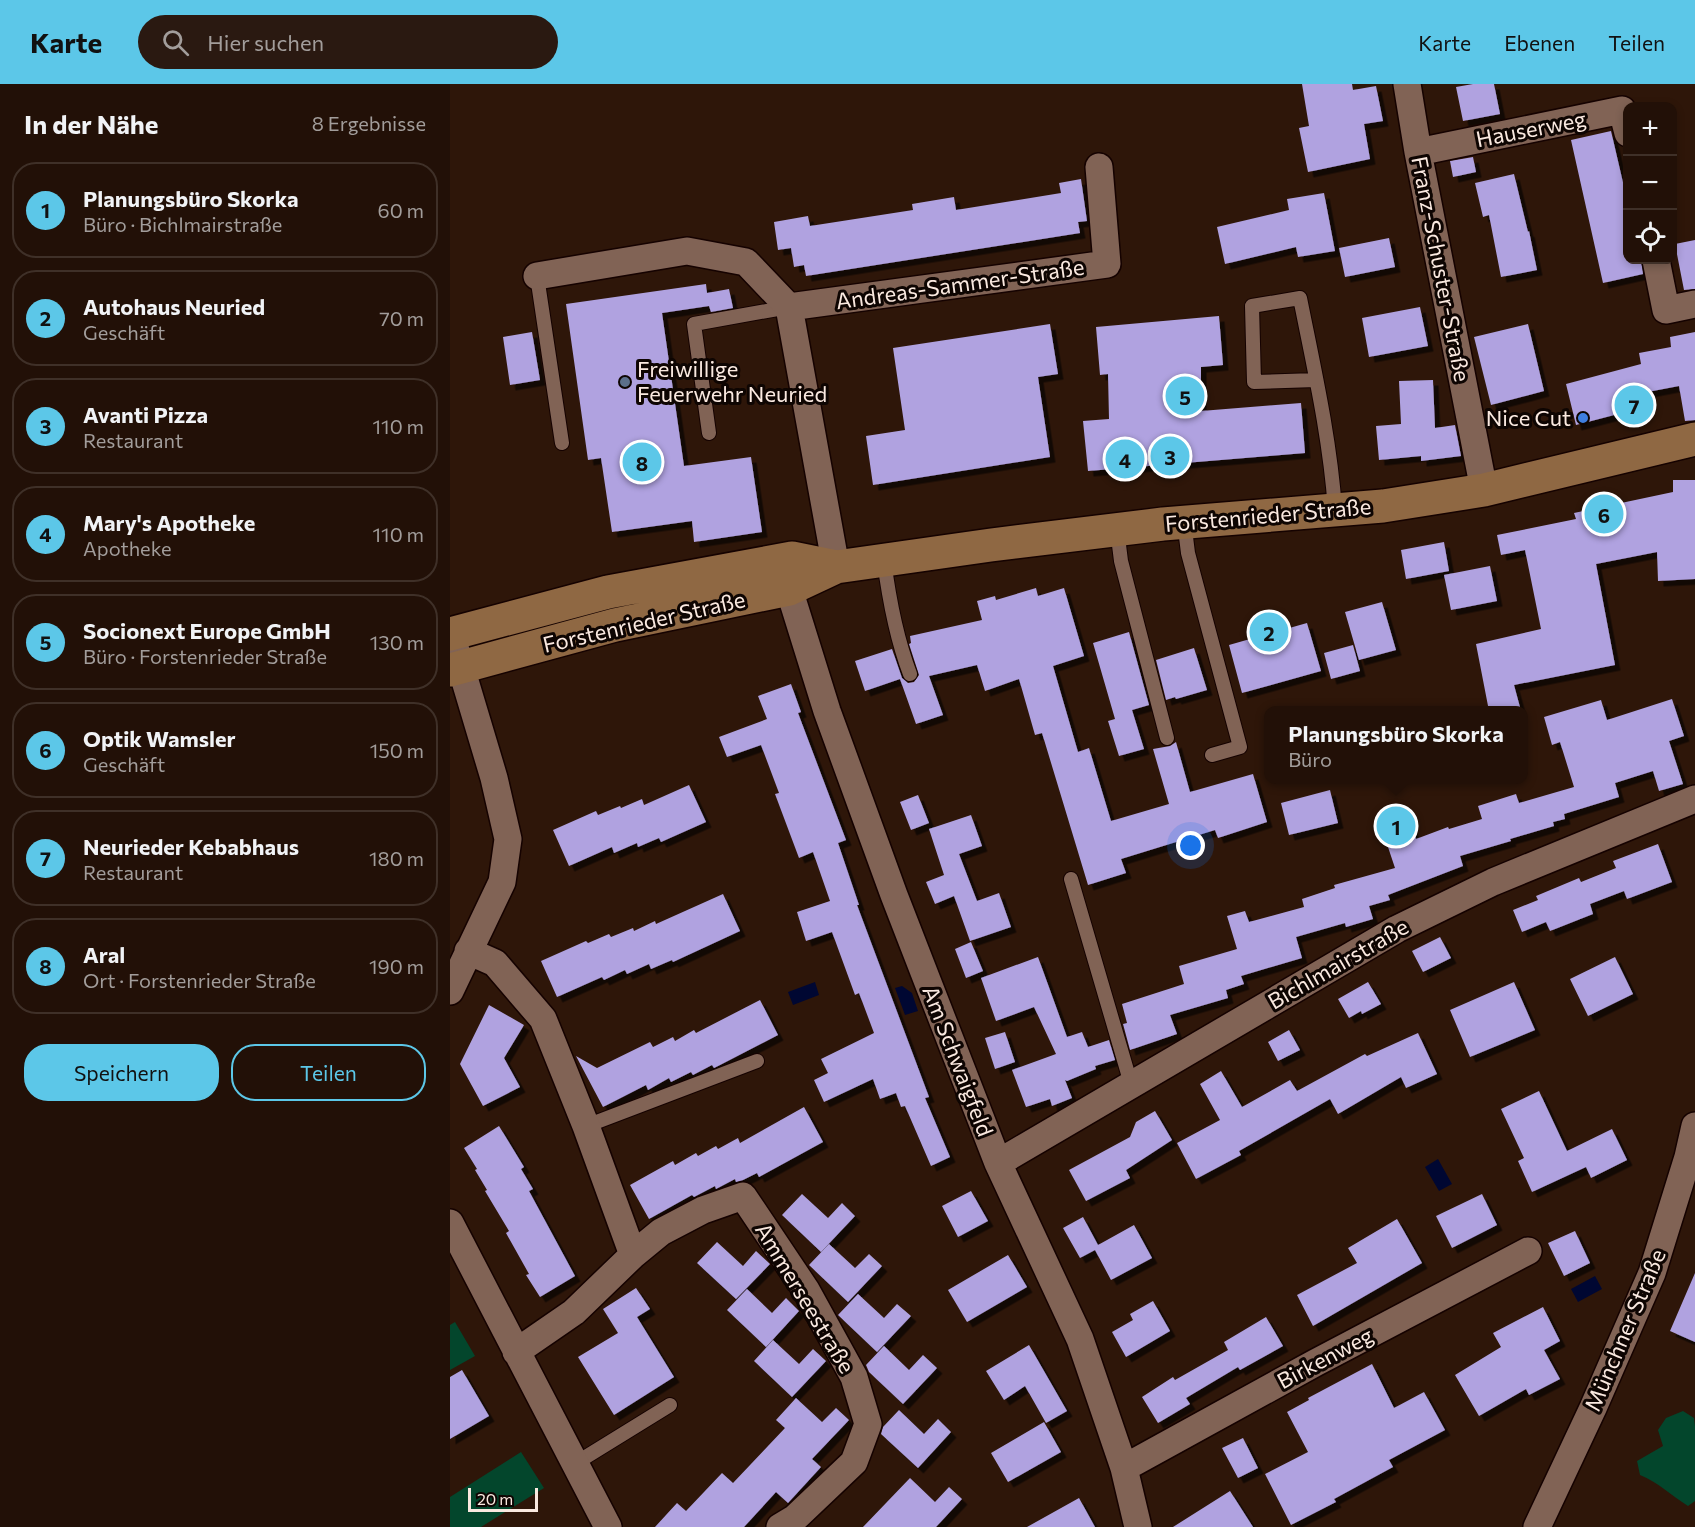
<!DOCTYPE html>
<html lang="de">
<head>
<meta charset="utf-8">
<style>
	body { margin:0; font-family:Commissioner,sans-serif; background:#2a1911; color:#f1f3f6 }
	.controls { position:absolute; right:18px; top:18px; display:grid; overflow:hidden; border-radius:12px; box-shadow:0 3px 9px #0003 }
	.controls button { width:54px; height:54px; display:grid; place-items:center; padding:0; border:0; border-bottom:2px solid #3f3028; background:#221007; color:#f1f3f6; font:30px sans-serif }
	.scale { position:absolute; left:18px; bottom:15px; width:70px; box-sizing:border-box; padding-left:6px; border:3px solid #fae9e0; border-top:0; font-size:16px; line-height:21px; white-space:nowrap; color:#fae9e0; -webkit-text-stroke:4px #0e0502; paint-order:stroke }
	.you { position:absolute; left:741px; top:762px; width:21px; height:21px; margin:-15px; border:4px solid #fff; border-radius:50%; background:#1a73e8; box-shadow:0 0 0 9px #1a73e833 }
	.badge { display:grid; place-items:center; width:39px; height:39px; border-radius:50%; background:#5cc7e8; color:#111; font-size:20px; font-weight:700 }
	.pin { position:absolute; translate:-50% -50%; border:3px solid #fff; box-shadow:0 2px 6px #0006 }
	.popup { position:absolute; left:814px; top:622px; width:264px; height:78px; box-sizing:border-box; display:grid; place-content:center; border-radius:12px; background:#221007; filter:drop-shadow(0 2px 4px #0005); font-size:20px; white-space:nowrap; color:#a29d9b }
	.popup b { font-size:22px; color:#f1f3f6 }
	.popup::after { content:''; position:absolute; left:50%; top:100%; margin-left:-12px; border:12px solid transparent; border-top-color:#221007 }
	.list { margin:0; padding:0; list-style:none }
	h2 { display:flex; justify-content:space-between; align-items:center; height:78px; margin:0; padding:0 24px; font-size:26px }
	h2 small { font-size:20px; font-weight:400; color:#a29d9b }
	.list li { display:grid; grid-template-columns:39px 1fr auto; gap:18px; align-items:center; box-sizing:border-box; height:96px; margin:0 12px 12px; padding:0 12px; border:2px solid #3f3028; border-radius:24px }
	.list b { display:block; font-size:22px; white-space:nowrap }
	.list p { margin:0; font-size:20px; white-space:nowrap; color:#a29d9b }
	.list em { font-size:20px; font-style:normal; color:#a29d9b }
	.actions { display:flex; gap:12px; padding:18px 24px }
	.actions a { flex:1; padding:14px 0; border:2px solid #5cc7e8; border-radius:24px; text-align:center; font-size:21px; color:#5cc7e8 }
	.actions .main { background:#5cc7e8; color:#111 }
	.icon { flex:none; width:33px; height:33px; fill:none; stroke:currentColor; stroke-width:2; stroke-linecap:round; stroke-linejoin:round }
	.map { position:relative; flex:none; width:1245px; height:1443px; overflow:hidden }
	header { display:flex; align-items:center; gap:36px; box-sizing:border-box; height:84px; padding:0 30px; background:#5cc7e8; color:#111 }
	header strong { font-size:28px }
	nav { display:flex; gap:33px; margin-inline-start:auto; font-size:21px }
	.search { width:420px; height:54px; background:#2a1911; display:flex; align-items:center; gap:15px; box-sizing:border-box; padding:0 21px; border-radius:33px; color:#a29d9b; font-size:22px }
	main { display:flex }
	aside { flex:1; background:#221007 }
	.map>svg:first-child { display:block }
	.green { fill:#03462c }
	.water { fill:#000732 }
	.building { fill:#b0a2e0; filter:url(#shadow) }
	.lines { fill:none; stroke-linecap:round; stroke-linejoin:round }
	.lane-casing { stroke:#150200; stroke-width:16 }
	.street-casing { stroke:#150200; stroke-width:30 }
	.secondary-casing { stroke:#150200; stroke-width:36 }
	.lane { stroke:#816355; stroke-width:14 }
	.street { stroke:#816355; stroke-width:27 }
	.secondary { stroke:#8f6843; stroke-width:33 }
	.service-dot { fill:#5c6f8a; stroke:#0e0502; stroke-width:2 }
	.shop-dot { fill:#3f7fe0; stroke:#0e0502; stroke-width:2 }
	.labels { text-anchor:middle; stroke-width:6; stroke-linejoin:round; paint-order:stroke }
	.street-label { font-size:22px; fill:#fae9e0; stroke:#0e0502 }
	.poi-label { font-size:22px; fill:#fae9e0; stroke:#0e0502; text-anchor:start }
</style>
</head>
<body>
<header>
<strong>Karte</strong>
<div class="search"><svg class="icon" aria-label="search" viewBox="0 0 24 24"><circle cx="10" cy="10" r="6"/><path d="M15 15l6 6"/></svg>Hier suchen</div>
<nav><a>Karte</a><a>Ebenen</a><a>Teilen</a></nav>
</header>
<main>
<aside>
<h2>In der Nähe<small>8 Ergebnisse</small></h2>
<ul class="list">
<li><span class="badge">1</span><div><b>Planungsbüro Skorka</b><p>Büro · Bichlmairstraße</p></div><em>60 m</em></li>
<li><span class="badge">2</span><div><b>Autohaus Neuried</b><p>Geschäft</p></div><em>70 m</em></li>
<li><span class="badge">3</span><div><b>Avanti Pizza</b><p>Restaurant</p></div><em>110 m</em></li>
<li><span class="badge">4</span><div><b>Mary's Apotheke</b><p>Apotheke</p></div><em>110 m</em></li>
<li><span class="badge">5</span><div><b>Socionext Europe GmbH</b><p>Büro · Forstenrieder Straße</p></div><em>130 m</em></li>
<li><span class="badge">6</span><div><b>Optik Wamsler</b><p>Geschäft</p></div><em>150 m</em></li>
<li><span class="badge">7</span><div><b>Neurieder Kebabhaus</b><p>Restaurant</p></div><em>180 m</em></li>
<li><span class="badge">8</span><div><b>Aral</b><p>Ort · Forstenrieder Straße</p></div><em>190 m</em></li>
</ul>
<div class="actions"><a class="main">Speichern</a><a>Teilen</a></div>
</aside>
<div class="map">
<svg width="1245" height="1443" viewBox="0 0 1245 1443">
	<defs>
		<filter id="shadow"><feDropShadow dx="5.5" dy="5.5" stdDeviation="0" flood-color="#0009"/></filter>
	</defs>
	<rect width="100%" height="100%" fill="#2e1609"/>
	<path class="green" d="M5 1238 25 1272 0 1286V1241Z
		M1233 1327 1244 1334 1245 1342V1417L1238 1422C1222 1412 1208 1398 1190 1391L1187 1377 1213 1362 1208 1346 1216 1334Z
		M71 1368 94 1404 31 1443H0V1413Z"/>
	<path class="water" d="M365 898 369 911 343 921 338 908Z
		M452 902 462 909 468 927 455 931 445 904Z
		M988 1075 1002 1100 989 1107 975 1083Z
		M1145 1192 1152 1205 1128 1218 1121 1205Z"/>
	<path class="building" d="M852 0H902L903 6 926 2 933 37 914 40 920 75 858 88 849 44 859 42Z
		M1023 0H1044L1050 30 1013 37 1006 3Z
		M1161 47 1178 120V176H1191L1193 190 1153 199 1121 56Z
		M1023 73 1026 88 1003 93 1000 77Z
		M1064 90 1078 148 1079 147 1087 186 1051 193 1039 131 1033 133 1025 99Z
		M631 95 637 137 628 138 630 149 356 192 354 181 344 183 341 164 328 166 324 138 358 132 360 142 463 126 462 120 504 113 506 126 611 109 609 99Z
		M874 109 885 167 848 173 846 163 775 180 767 143 839 126 837 115Z
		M939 154 945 183 895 193 889 164Z
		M1245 156V205L1234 206 1225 160Z
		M256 200 257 209 279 205 283 224 261 228 259 222 212 229 234 382 301 373 312 448 244 458 242 437 162 448 151 374 138 376 116 220Z
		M970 223 978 262 919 273 912 234Z
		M769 232 773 281 751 283V327L851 319 855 369 638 387 633 337 659 335 658 290 650 291 646 243Z
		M600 240 608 290 588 293 600 373 423 401 416 352 455 346 443 264Z
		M1078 240 1094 307 1041 321 1024 253Z
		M82 248 90 296 60 301 53 253Z
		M1245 248V336L1235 337 1229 302 1187 310 1191 324 1126 341 1116 300 1191 280 1189 269 1221 263 1220 253Z
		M983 296 985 344 1005 341 1011 372 971 377V372L929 376 926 342 951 340 949 297Z
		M1223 396H1245V495L1208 497 1207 468 1146 480 1165 581 1064 601 1071 627H1039L1026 560 1091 545 1075 466 1051 471 1047 451 1126 435 1124 429 1223 408Z
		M994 458 999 487 956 495 951 466Z
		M1040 482 1047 517 1001 526 994 491Z
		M586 504 588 512 614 504 634 572 603 582 628 668 639 664 661 737 719 720 703 665 720 662 726 658 740 708 803 690 817 738 768 754 765 746 671 775 676 789 638 801 592 649 585 651 569 595 535 607 527 581 479 592 493 631 466 640 450 595 415 607 405 577 442 565 452 594 458 599 464 598 469 591 459 560 461 559 460 552 532 536 527 517 545 512 546 516Z
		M932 518 946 566 909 576 895 528Z
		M857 539 871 587 792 609 779 561Z
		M679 548 699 621 682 626 694 665 669 672 658 637 665 635 643 559Z
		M903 561 910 587 881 595 874 569Z
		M744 564 757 606 726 615 725 613 716 616 706 576Z
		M341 600 351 628 348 629 396 756 388 759 409 821H407L479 1013 475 1014 500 1073 481 1082 455 1022 451 1023 446 1009 430 1015 423 995 374 1018 364 996 378 989 371 975 424 949 409 909 405 911 382 848 356 857 347 828 380 817 363 768 349 774 325 710 329 709 311 661 277 673 269 653 317 635 308 612Z
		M1222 615 1234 652 1219 657 1233 700 1209 707 1203 687 1165 699 1169 713 1114 730 1115 735 1103 738 1104 742 1060 755 1061 757 1010 772 1013 782 938 811 940 816 919 822 923 835 896 843 895 839 846 853 852 874 791 892 794 900 776 906 778 914 720 931 727 950 680 966 673 940 677 939 672 920 734 900 729 882 787 865 777 832 795 827 799 838 854 823 852 815 885 804 884 801 945 784 928 733 954 723 966 755 998 743 999 745 1032 735 1028 722 1066 710 1069 719 1124 703 1110 658 1102 661 1094 633 1151 616 1157 636Z
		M239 701 256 738 211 758 209 754 188 763 187 759 164 769 162 763 119 782 103 746 146 727 148 731 170 722 171 724 192 715 194 721Z
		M880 706 888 739 839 751 831 719Z
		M468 711 479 739 461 746 450 718Z
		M521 731 532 762 509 770 527 817 549 809 561 843 520 857 504 812 485 820 476 798 494 791 479 745Z
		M1208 760 1222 798 1177 815 1174 807 1140 820 1143 830 1100 847 1096 838 1072 848 1063 826 1088 816 1086 812 1129 794 1131 798 1166 784 1163 777Z
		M273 810 290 847 223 878 222 876 201 885 199 880 177 890 175 886 154 896 152 893 107 913 91 877 136 857 138 859 159 850 161 853 183 844 184 847 205 837 206 840Z
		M990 853 1001 874 973 888 962 867Z
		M521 858 533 887 516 894 505 865Z
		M588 873 617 953 632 948 638 963 659 956 665 976 645 982 646 985 617 997 615 996 622 1014 602 1022 600 1015 576 1023 562 986 606 970 584 923 546 937 531 894Z
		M1165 873 1183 910 1138 932 1120 895Z
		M918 898 931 920 912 930 911 927 899 934 888 915Z
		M1064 898 1085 946 1020 973 1000 926Z
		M310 916 328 951 270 981 264 984 262 981 243 991 241 988 221 998 219 994 198 1006 196 1001 153 1023 126 972 147 984 200 958 203 963 223 953 225 957 244 946 246 949Z
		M39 921 74 941 54 974 70 1003 33 1022 10 980Z
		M839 946 850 966 828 977 818 958Z
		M555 948 565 978 545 985 535 954Z
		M968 949 987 990 956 1004 951 993 888 1030 880 1015 789 1067 791 1071 746 1095 727 1059 770 1036 750 1000 771 987 792 1023 840 996 847 1007 915 970 917 972Z
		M1089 1007 1117 1067 1162 1045 1177 1076 1141 1094 1136 1083 1082 1108 1068 1077 1074 1074 1051 1025Z
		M354 1023 373 1058 309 1093 307 1089 293 1096 286 1098 285 1095 266 1105 265 1102 244 1113 242 1111 199 1135 180 1101 223 1077 225 1081 246 1069 248 1072 266 1062 268 1065 288 1054 290 1059Z
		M705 1027 722 1056 676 1086 680 1094 636 1117 619 1086 680 1053 686 1038Z
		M49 1042 74 1083 71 1085 83 1105 79 1107 125 1192 90 1213 76 1191 79 1190 56 1149 59 1147 35 1107 37 1106 25 1086 27 1085 14 1064Z
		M521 1107 538 1137 508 1153 492 1122Z
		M352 1110 378 1134 392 1119 405 1132 371 1168 332 1131Z
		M1032 1110 1047 1141 1002 1164 986 1132Z
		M633 1133 648 1161 684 1141 702 1174 661 1196 645 1166 630 1174 613 1144Z
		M947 1135 972 1179 863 1242 847 1211 907 1179 898 1164Z
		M1125 1147 1140 1179 1114 1192 1098 1159Z
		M267 1158 293 1182 306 1167 320 1180 286 1215 247 1179Z
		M379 1160 405 1184 419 1170 432 1182 398 1218 359 1181Z
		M558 1171 577 1203 517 1238 498 1206Z
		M1245 1189V1258L1220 1247Z
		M186 1204 200 1225 187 1233 224 1293 164 1331 128 1273 168 1249 153 1225Z
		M297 1205 322 1229 336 1214 349 1227 316 1263 277 1226Z
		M408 1210 434 1234 447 1220 461 1232 427 1268 388 1231Z
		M703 1217 720 1247 676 1273 662 1248 683 1236 680 1230Z
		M1093 1223 1110 1257 1094 1266 1110 1295 1079 1311 1076 1305 1029 1332 1005 1291 1051 1263 1043 1249Z
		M816 1233 833 1262 790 1286 788 1283 736 1314 740 1320 708 1339 692 1313 723 1293 725 1296 778 1266 774 1258Z
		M323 1256 349 1280 363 1265 376 1277 342 1313 304 1277Z
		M579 1261 617 1327 596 1339 575 1302 554 1316 536 1287Z
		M434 1262 459 1286 473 1271 487 1284 453 1320 419 1288 416 1281Z
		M922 1280 944 1324 974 1308 995 1346 939 1376 943 1383 884 1415 886 1418 841 1441 815 1390 858 1368 837 1328 859 1316 858 1314Z
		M12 1286 39 1332 0 1355V1293Z
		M346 1314 372 1338 386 1324 399 1336 362 1375 371 1383 338 1419 326 1408 294 1443H205L227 1419 236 1427 272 1389 283 1399 335 1344 326 1336Z
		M449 1326 474 1350 488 1335 501 1348 468 1384 431 1350 433 1343Z
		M594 1338 611 1368 558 1398 541 1369Z
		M793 1354 808 1384 788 1394 772 1364Z
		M460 1394 485 1418 499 1403 512 1415 486 1443H413Z
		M780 1407 803 1443H723Z
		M629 1414 645 1443H577Z"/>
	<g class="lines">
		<g class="lane-casing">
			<path id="lane" d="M87 192 112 359
				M866 296 804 298 802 222 850 214C864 284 880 354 885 426
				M259 349 244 240 339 223
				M734 437 738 469 790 663 762 671
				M667 445 671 477 717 654
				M434 476C439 515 446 553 460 590
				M621 795 681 1000
				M136 1042 307 977
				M126 1379 220 1321"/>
		</g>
		<g class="street-casing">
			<path id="street" d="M957 0 968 68 1034 406
				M968 68 1172 26 1178 49
				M1206 176 1216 226 1245 220
				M87 192 237 167 296 178 339 223 386 483
				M339 223 657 180 649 83
				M339 505 377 627 444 811 548 1079 630 1255 674 1384 688 1443
				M18 867 45 879 93 935 136 1042 183 1171 124 1228 66 1268
				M0 907 52 798 58 755 44 694 1 550
				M548 1079 947 845 1043 798 1245 715
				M0 1139 158 1443
				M183 1171 211 1148 253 1126 293 1112 356 1206 404 1293 418 1340 404 1378 345 1434 330 1443
				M674 1384 865 1279 1078 1167
				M1087 1443 1143 1324 1202 1189 1238 1073 1245 1042"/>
		</g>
		<g class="secondary-casing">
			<path id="secondary" d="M0 550 158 508 342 474 386 483
				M0 586 165 541 339 505 386 483 541 461 713 440 933 422 1034 406 1245 355"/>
		</g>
		<use href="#lane" class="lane"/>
		<use href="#street" class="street"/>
		<use href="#secondary" class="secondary"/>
	</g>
	<circle class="service-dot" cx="175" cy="298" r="6"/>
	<circle class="shop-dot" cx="1133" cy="334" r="6"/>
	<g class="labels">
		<g class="street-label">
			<text transform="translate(1081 45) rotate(-11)" y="8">Hauserweg</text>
			<text transform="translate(991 185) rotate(79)" y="8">Franz-Schuster-Straße</text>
			<text transform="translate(510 200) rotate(-8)" y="8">Andreas-Sammer-Straße</text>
			<text transform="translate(818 431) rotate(-5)" y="8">Forstenrieder Straße</text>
			<text transform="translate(194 538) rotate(-13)" y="8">Forstenrieder Straße</text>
			<text transform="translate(888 880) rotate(-30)" y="8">Bichlmairstraße</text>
			<text transform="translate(508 977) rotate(69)" y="8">Am Schwaigfeld</text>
			<text transform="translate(355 1214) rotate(59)" y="8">Ammerseestraße</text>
			<text transform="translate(1175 1246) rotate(-67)" y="8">Münchner Straße</text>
			<text transform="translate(875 1274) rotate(-28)" y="8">Birkenweg</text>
		</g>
		<g class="poi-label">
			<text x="187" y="293">Freiwillige<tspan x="187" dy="25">Feuerwehr Neuried</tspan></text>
			<text x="1121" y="342" text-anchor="end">Nice Cut</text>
		</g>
	</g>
</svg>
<div class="controls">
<button>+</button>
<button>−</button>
<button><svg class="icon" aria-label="locate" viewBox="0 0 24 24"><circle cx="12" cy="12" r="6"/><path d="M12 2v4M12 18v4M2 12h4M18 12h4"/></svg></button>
</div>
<div class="scale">20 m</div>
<div class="you"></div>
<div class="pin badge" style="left:946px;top:742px">1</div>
<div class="popup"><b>Planungsbüro Skorka</b>Büro</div>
<div class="pin badge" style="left:819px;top:548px">2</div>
<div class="pin badge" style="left:720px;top:372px">3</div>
<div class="pin badge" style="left:675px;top:375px">4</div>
<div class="pin badge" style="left:735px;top:312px">5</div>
<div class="pin badge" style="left:1154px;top:430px">6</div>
<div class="pin badge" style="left:1184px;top:321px">7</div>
<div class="pin badge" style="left:192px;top:378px">8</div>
</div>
</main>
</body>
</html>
